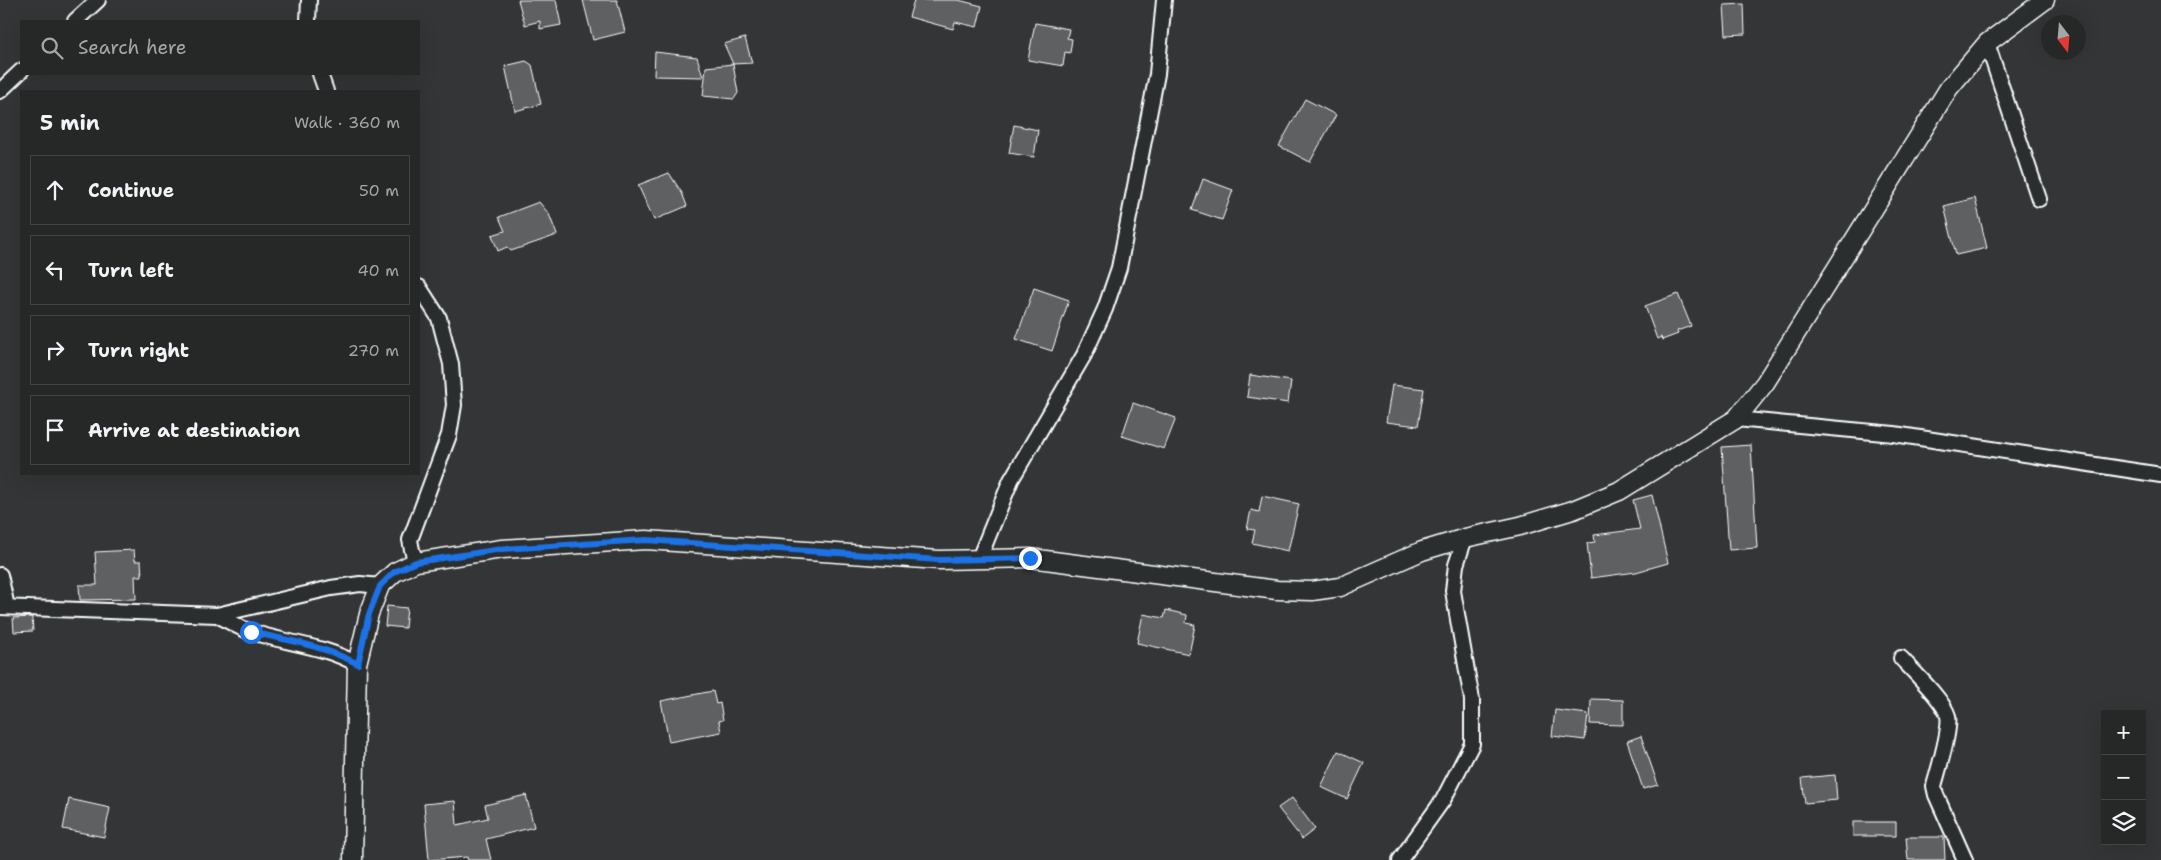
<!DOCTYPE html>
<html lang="en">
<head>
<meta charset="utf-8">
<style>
	body { margin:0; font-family:"Shantell Sans",sans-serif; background:#323434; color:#f1f3f6 }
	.controls { position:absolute; right:15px; bottom:15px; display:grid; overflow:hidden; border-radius:0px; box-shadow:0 5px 20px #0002 }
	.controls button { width:45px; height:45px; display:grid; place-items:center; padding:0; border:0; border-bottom:1px solid #424445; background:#262828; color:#f1f3f6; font:25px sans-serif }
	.compass { position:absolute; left:2041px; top:15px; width:45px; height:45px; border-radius:50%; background:#262828; box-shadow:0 5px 20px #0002; rotate:164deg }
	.stop { position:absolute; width:15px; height:15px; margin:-11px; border:4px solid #1a73e8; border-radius:50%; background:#fff }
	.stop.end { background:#1a73e8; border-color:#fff; box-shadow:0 1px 5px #0008 }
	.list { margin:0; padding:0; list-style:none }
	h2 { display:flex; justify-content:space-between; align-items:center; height:65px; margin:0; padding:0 20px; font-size:21px }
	h2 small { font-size:16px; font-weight:400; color:#a4a6a8 }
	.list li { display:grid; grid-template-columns:32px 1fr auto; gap:15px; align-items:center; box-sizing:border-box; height:70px; margin:0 10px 10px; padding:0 10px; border:1px solid #424445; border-radius:0px }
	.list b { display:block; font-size:19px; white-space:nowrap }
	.list em { font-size:16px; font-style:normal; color:#a4a6a8 }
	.icon { flex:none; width:28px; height:28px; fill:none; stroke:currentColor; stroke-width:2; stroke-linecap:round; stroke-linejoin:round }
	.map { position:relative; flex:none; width:2161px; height:860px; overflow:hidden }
	.search { position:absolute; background:#262828; box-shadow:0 5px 20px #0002; left:20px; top:20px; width:400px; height:55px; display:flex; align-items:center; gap:12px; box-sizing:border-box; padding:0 18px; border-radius:0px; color:#a4a6a8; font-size:19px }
	.panel { position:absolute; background:#262828; box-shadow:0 5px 20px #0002; left:20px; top:90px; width:400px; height:385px; border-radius:0px }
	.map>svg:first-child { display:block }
	.building { fill:#5f6162; stroke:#fff }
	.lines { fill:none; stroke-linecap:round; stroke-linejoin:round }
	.minor-casing { stroke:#fff; stroke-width:18 }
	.tertiary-casing { stroke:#fff; stroke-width:21 }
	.minor { stroke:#2a2d2e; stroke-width:14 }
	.tertiary { stroke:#2a2d2e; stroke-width:18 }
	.route { stroke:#1a73e8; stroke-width:6 }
</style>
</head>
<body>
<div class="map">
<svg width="2161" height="860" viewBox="0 0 2161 860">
	<rect width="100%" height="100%" fill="#333536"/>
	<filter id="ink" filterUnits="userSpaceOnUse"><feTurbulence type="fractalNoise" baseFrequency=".02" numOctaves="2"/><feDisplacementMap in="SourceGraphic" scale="10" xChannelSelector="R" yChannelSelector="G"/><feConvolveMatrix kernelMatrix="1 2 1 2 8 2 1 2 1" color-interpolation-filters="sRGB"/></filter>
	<g filter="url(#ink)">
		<path class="building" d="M518 0H556L561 25 540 29V21L525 25Z
			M583 0H617L625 32 593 40Z
			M914 0H958L982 6 977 27 955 22 953 29 909 17Z
			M1744 4 1745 34 1726 35 1724 5Z
			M1035 23 1069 29 1067 38 1072 39 1070 53 1065 52 1063 66 1028 60Z
			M745 38 752 63 733 64 724 44Z
			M655 52 697 57 703 77 654 76Z
			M526 61 532 65 541 104 515 111 505 66Z
			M733 64 738 93 734 99 703 96 706 67Z
			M1305 99 1336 115 1310 162 1279 146Z
			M1014 125 1038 130 1034 157 1009 153Z
			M669 173 682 193 687 206 654 220 638 185Z
			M1203 179 1233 190 1222 220 1192 210Z
			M1975 198 1987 248 1956 255 1944 206Z
			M539 202 549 214 557 235 511 251 507 247 498 251 492 235 505 231 499 217Z
			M1034 288 1069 300 1052 351 1016 339Z
			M1678 294 1691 326 1677 331 1678 334 1662 340 1661 337 1657 339 1645 306Z
			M1250 375 1291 381 1288 403 1247 397Z
			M1392 385 1424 389 1418 426 1386 422Z
			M1133 403 1176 418 1164 449 1122 436Z
			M1751 445 1757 548 1729 550 1722 447Z
			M1652 495 1668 563 1636 572 1591 578 1587 543 1595 542 1594 535 1640 529 1633 500Z
			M1262 496 1299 504 1288 551 1252 543 1255 530 1247 529 1251 510 1259 512Z
			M134 550 135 561H141L142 576H135L136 599 80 600 79 585H97L95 552Z
			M387 606 407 608 405 628 385 626Z
			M1166 610 1187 615 1186 623 1195 625 1189 654 1137 643 1143 614 1164 618Z
			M32 617 33 631 14 632 13 618Z
			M713 691 716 704 720 703 723 720 719 721 721 732 669 742 661 701Z
			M1591 699 1623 700V725L1590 724Z
			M1555 710 1588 714 1585 740 1552 736Z
			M1641 736 1658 785 1643 789 1627 741Z
			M1338 751 1364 763 1347 799 1321 787Z
			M1835 775 1837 800 1805 803 1802 778Z
			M526 795 534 827 486 839 491 860H468L467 857 429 860 424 804 455 801 457 825 488 818 485 805Z
			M1292 798 1315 829 1302 839 1278 808Z
			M69 799 110 808 104 837 63 829Z
			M1853 822H1896V836H1853Z
			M1906 837H1944L1945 860H1908Z"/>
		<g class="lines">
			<g class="minor-casing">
				<path id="minor" d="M75 21 98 0
					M308 21 309 0
					M1987 43 2039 199
					M320 74 326 91
					M0 91 21 71
					M1736 419 1894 434 2161 475
					M979 559 1011 480 1084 355 1105 309 1119 268 1157 74 1164 0
					M416 562 412 550 410 540 449 435 454 405 451 364 439 318 419 287
					M0 575 7 607
					M0 607 217 615 331 588 360 584 380 586
					M217 615C228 620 240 629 252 632 289 644 322 645 357 664
					M1901 658C1913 671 1944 701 1948 716 1951 729 1938 771 1934 786L1936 795 1965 860
					M1400 860 1443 800 1472 744V700L1453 591 1456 565 1465 538"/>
			</g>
			<g class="tertiary-casing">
				<path id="tertiary" d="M353 860 357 664 369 614 380 586 395 572 416 562 502 549 646 540 939 560 1030 558 1277 590 1312 591 1340 587 1422 551 1465 538 1520 526 1573 510 1619 491 1736 419 1765 383 1949 88 1987 43 2045 0"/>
			</g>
			<use href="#minor" class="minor"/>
			<use href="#tertiary" class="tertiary"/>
		</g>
	</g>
	<g class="lines" filter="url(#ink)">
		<path class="route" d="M251 632C288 640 324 646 358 664L369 614 380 586 394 572 416 562 502 549 646 540 939 560 1030 558"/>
	</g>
</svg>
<div class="controls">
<button>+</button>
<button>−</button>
<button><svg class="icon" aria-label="layers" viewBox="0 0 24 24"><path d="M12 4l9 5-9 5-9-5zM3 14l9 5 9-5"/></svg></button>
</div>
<svg class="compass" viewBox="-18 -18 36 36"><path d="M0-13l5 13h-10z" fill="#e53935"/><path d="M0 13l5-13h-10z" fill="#a4a6a8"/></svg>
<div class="stop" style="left:251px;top:632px"></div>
<div class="stop end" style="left:1030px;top:558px"></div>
<div class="search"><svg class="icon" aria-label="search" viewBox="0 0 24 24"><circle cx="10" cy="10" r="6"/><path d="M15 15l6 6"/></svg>Search here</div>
<section class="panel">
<h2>5 min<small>Walk · 360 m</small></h2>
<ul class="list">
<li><svg class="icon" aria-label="ahead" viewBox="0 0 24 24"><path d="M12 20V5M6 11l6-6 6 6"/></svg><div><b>Continue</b></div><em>50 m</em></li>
<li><svg class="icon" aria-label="left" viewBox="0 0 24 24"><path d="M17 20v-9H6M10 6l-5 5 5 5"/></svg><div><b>Turn left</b></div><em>40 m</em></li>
<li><svg class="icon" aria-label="right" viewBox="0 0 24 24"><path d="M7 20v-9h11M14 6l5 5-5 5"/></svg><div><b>Turn right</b></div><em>270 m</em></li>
<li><svg class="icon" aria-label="arrive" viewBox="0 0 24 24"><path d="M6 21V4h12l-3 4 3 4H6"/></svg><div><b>Arrive at destination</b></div></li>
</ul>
</section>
</div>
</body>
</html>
